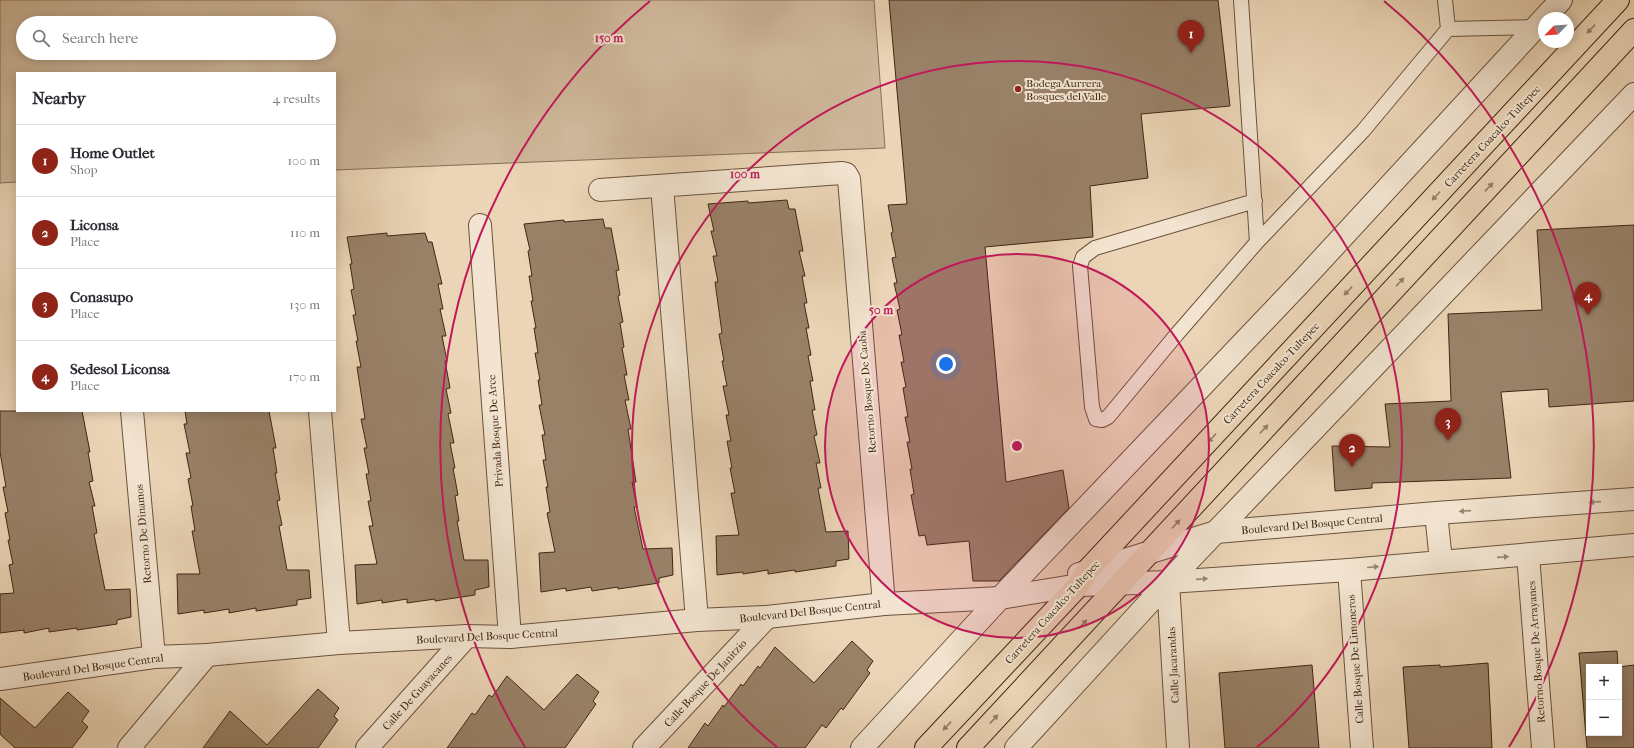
<!DOCTYPE html>
<html lang="en">
<head>
<meta charset="utf-8">
<style>
	body { margin:0; font-family:"IM FELL French Canon",serif; background:#f7f7f7; color:#2b2b33 }
	.controls { position:absolute; right:12px; bottom:12px; display:grid; overflow:hidden; border-radius:0px; box-shadow:0 2px 10px #0003 }
	.controls button { width:36px; height:36px; display:grid; place-items:center; padding:0; border:0; border-bottom:1px solid #e1e1e2; background:#fff; color:#2b2b33; font:20px sans-serif }
	.compass { position:absolute; left:1538px; top:12px; width:36px; height:36px; border-radius:50%; background:#fff; box-shadow:0 2px 10px #0003; rotate:245deg }
	.you { position:absolute; left:946px; top:364px; width:14px; height:14px; margin:-10px; border:3px solid #fff; border-radius:50%; background:#1a73e8; box-shadow:0 0 0 6px #1a73e833 }
	.badge { display:grid; place-items:center; width:26px; height:26px; border-radius:50%; background:#8f2418; color:#fff; font-size:13px; font-weight:700 }
	.pin { position:absolute; translate:-50% -33px; filter:drop-shadow(0 1px 2px #0008) }
	.pin::after { content:''; position:absolute; top:21px; width:14px; height:12px; background:inherit; clip-path:polygon(0 0,100% 0,50% 100%) }
	.list { margin:0; padding:0; list-style:none }
	h2 { display:flex; justify-content:space-between; align-items:center; height:52px; margin:0; padding:0 16px; font-size:17px }
	h2 small { font-size:13px; font-weight:400; color:#7c7c81 }
	.list li { display:grid; grid-template-columns:26px 1fr auto; gap:12px; align-items:center; box-sizing:border-box; height:72px; padding:0 16px; border-top:1px solid #e1e1e2 }
	.list b { display:block; font-size:15px; white-space:nowrap }
	.list p { margin:0; font-size:13px; white-space:nowrap; color:#7c7c81 }
	.list em { font-size:13px; font-style:normal; color:#7c7c81 }
	.icon { flex:none; width:22px; height:22px; fill:none; stroke:currentColor; stroke-width:2; stroke-linecap:round; stroke-linejoin:round }
	.map { position:relative; flex:none; width:1634px; height:748px; overflow:hidden }
	.search { position:absolute; background:#fff; box-shadow:0 2px 10px #0003; left:16px; top:16px; width:320px; height:44px; display:flex; align-items:center; gap:10px; box-sizing:border-box; padding:0 14px; border-radius:22px; color:#7c7c81; font-size:15px }
	.panel { position:absolute; background:#fff; box-shadow:0 2px 10px #0003; left:16px; top:72px; width:320px; height:340px; border-radius:0px }
	.map>svg:first-child { display:block }
	.green { fill:#ceb79a; stroke:#876f56; fill-rule:evenodd }
	.building { fill:#998168; stroke:#402713 }
	.lines { fill:none; stroke-linecap:round; stroke-linejoin:round }
	.service-casing { stroke:#6b523c; stroke-width:16 }
	.minor-casing { stroke:#6b523c; stroke-width:24 }
	.tertiary-casing { stroke:#6b523c; stroke-width:24 }
	.primary-casing { stroke:#402713; stroke-width:24 }
	.service { stroke:#f2e4d0; stroke-width:14 }
	.minor { stroke:#f2e4d0; stroke-width:22 }
	.tertiary { stroke:#f2e4d0; stroke-width:22 }
	.primary { stroke:#ebd5b6; stroke-width:22 }
	.oneway { fill:#967e64 }
	.oneway2 { fill:#998672 }
	.ring { fill:none; stroke:#c2185b; stroke-width:2 }
	.poi-dot { fill:#8f2418; stroke:#f2e4d0; stroke-width:1.5 }
	.labels { text-anchor:middle; stroke-width:4; stroke-linejoin:round; paint-order:stroke }
	.poi-label { font-size:11px; fill:#402713; stroke:#f2e4d0; text-anchor:start }
	.street-label { font-size:11px; fill:#402713; stroke:#f2e4d0 }
	.centre { fill:#c2185b; stroke:#f2e4d0; stroke-width:2 }
	.ring-label { font-size:12px; text-anchor:middle; font-weight:bold; fill:#c2185b; stroke:#f2e4d0; stroke-width:4; stroke-linejoin:round; paint-order:stroke }
</style>
</head>
<body>
<div class="map">
<svg width="1634" height="748" viewBox="0 0 1634 748">
	<rect width="100%" height="100%" fill="#ebd5b6"/>
	<filter id="stains"><feTurbulence type="fractalNoise" baseFrequency=".005" numOctaves="4"/><feColorMatrix values="0 0 0 0 .2 0 0 0 0 .09 0 0 0 0 .02 0 0 0 .5 -.17"/></filter>
	<radialGradient id="worn" r=".72"><stop offset=".6" stop-color="#630" stop-opacity="0"/><stop offset="1" stop-color="#630" stop-opacity=".3"/></radialGradient>
	<path class="green" d="M0 0H874L885 148 335 170V73H17V182L0 183ZM23 23H329V53H23Z"/>
	<path class="building" d="M889 0H1218L1230 106 1141 114 1148 178 1090 186 1093 237 985 247 1006 482 1063 470 1069 508 999 581H973L969 541 927 545 925 535 919 536 911 495 914 494 910 469H912L907 442H910L905 417H908L903 388 906 387 901 362H904L899 335H902L897 310 900 309 894 283H897L892 258 896 257 891 233 893 232 888 205 907 204Z
		M787 200 789 209H795L803 251H799L805 276H802L807 303H804L809 328H806L811 355 808 356 813 381H810L815 410H812L817 435 814 436 820 463H816L821 488H818L826 532 848 531 849 559 836 561V566L795 572V570L768 574V570L743 574V572L717 575 716 536 739 535 731 493H735L730 468H732L727 441H731L726 415H729L723 386H727L722 361H724L719 334 722 333 715 282H718L713 256H717L711 231H714L708 204 748 201V203Z
		M603 219 605 228H611L619 270 616 271 620 295 618 296 623 322 620 323 624 347 622 348 627 375H624L629 400H625L631 429H628L636 482H632L637 507H634L643 549 672 548 673 575 659 578V583L618 589V587L592 591 591 587 566 591V588L541 592 539 553 555 552 547 513 550 512 546 487H548L543 460H546L542 435H545L539 405H542L538 380H540L535 353H538L534 328H536L531 301H533L529 276H532L528 251 530 250 524 224 564 220V222Z
		M1634 225V401L1549 407 1548 389 1501 392 1511 478 1372 483V488L1335 491 1332 446 1390 447 1385 404 1451 401 1448 314 1542 310 1537 230Z
		M387 233V236L425 233 428 242H432L442 284H438L443 309H440L446 336H442L447 361H445L450 388 446 389 451 413 448 414 454 443H450L455 468H453L458 495 455 496 459 521H457L464 560H488L489 587 475 590V595L435 601V599L407 603V599L382 603V600L357 604 355 565 377 564 369 526H373L368 501H371L366 474H369L364 448H367L361 419H365L357 367H361L356 341H358L353 315H356L351 290 354 289 350 264H352L347 237Z
		M0 411H82L90 452H88L93 481 89 482 95 506H92L97 533 94 534 105 590 130 589 131 617 117 620V624L77 630V628L49 632V628L24 633V630L0 633V594L14 593 9 565 13 564 8 540H10L5 513 8 512 3 487H6L0 452Z
		M185 411H269L276 448H273L277 473H275L280 500 277 501 282 525 279 526 287 570H309L311 598 297 600V605L256 611V608L229 613V609L204 613V610L178 614 177 574H200L192 531H195L191 506H193L188 479 191 478 186 453H190L184 424H187Z
		M852 641 873 661 867 670 870 673 843 710 841 708 826 728 822 725 805 748H688L705 723 708 726 723 705 724 707 741 684 743 686 758 666 760 668 775 647 814 683Z
		M1617 651 1618 667H1589V733H1619V667L1634 665V748H1587L1579 653Z
		M1488 663 1492 748H1409L1403 667 1440 665V667Z
		M1312 665 1319 748H1225L1219 673Z
		M577 674 599 692 593 701 596 704 565 748H447L472 713 475 715 489 695 492 697 507 676 544 710Z
		M318 689 339 708 334 716 338 720 318 748H203L230 711 267 745Z
		M68 692 89 711 82 721 88 727 72 748H15L0 734V698L35 728Z"/>
	<g class="lines">
		<g class="service-casing">
			<path id="service" d="M1241 0 1257 242
				M1448 29 1535 27
				M1255 201 1095 248 1083 257 1080 266 1092 407 1096 419 1102 420 1108 417 1177 334 1257 242 1363 131 1448 29 1445 0"/>
		</g>
		<g class="minor-casing">
			<path id="minor" d="M662 186 697 620
				M600 190 842 173 846 174 849 179 884 604
				M480 225 510 637
				M132 411 154 657
				M320 411 339 643
				M1528 555 1543 748
				M1349 570 1362 748
				M1168 582 1178 748
				M129 748 207 655
				M367 748 467 636
				M644 748 767 617
				M862 748 1000 598 1300 283 1561 0
				M1016 748 1168 582 1634 94"/>
		</g>
		<g class="tertiary-casing">
			<path id="tertiary" d="M1436 513 1441 561
				M1079 574 1216 532 1436 513 1634 499
				M0 679 154 657 207 655 339 643 467 636 510 637 697 620 767 617 884 604 1000 598 1079 585 1168 582 1349 570 1634 545"/>
		</g>
		<g class="primary-casing">
			<path id="primary" d="M926 748 1079 585 1087 571 1618 0
				M968 748 1634 30"/>
		</g>
		<use href="#service" class="service"/>
		<use href="#minor" class="minor"/>
		<use href="#tertiary" class="tertiary"/>
		<use href="#primary" class="primary"/>
	</g>
	<defs><path id="oneway-solid" d="M-6-.8H1V-3.2L6.5 0L1 3.2V.8H-6Z"/></defs>
	<g class="oneway">
		<use href="#oneway-solid" transform="translate(1591 29) rotate(133)"/>
		<use href="#oneway-solid" transform="translate(1489 187) rotate(-47)"/>
		<use href="#oneway-solid" transform="translate(1436 196) rotate(133)"/>
		<use href="#oneway-solid" transform="translate(1400 282) rotate(-47)"/>
		<use href="#oneway-solid" transform="translate(1348 291) rotate(133)"/>
		<use href="#oneway-solid" transform="translate(1264 429) rotate(-47)"/>
		<use href="#oneway-solid" transform="translate(1212 438) rotate(133)"/>
		<use href="#oneway-solid" transform="translate(1176 524) rotate(-47)"/>
		<use href="#oneway-solid" transform="translate(1083 624) rotate(-47)"/>
		<use href="#oneway-solid" transform="translate(994 719) rotate(-47)"/>
		<use href="#oneway-solid" transform="translate(947 726) rotate(133)"/>
	</g>
	<g class="oneway2">
		<use href="#oneway-solid" transform="translate(1595 502) rotate(176)"/>
		<use href="#oneway-solid" transform="translate(1465 511) rotate(176)"/>
		<use href="#oneway-solid" transform="translate(1503 557) rotate(-4)"/>
		<use href="#oneway-solid" transform="translate(1373 567) rotate(-5)"/>
		<use href="#oneway-solid" transform="translate(1202 579) rotate(-4)"/>
	</g>
	<circle cx="1017" cy="446" r="192" fill="#c2185b" fill-opacity=".12"/>
	<g class="ring">
		<circle cx="1017" cy="446" r="192"/>
		<path d="M777 747A385 385 0 1 1 1257 747"/>
		<path d="M525 747A577 577 0 0 1 650 1M1384 1A577 577 0 0 1 1509 747"/>
	</g>
	<circle class="poi-dot" cx="1018" cy="89" r="4"/>
	<g class="labels">
		<g class="poi-label">
			<text x="1026" y="87">Bodega Aurrera<tspan x="1026" dy="13">Bosques del Valle</tspan></text>
		</g>
		<g class="street-label">
			<text transform="translate(1492 136) rotate(-47)" y="4">Carretera Coacalco-Tultepec</text>
			<text transform="translate(1271 373) rotate(-47)" y="4">Carretera Coacalco-Tultepec</text>
			<text transform="translate(867 392) rotate(-95)" y="4">Retorno Bosque De Caoba</text>
			<text transform="translate(495 431) rotate(-94)" y="4">Privada Bosque De Arce</text>
			<text transform="translate(1312 524) rotate(-5)" y="4">Boulevard Del Bosque Central</text>
			<text transform="translate(143 534) rotate(-95)" y="4">Retorno De Dinamos</text>
			<text transform="translate(810 611) rotate(-6)" y="4">Boulevard Del Bosque Central</text>
			<text transform="translate(1052 612) rotate(-48)" y="4">Carretera Coacalco-Tultepec</text>
			<text transform="translate(487 636) rotate(-3)" y="4">Boulevard Del Bosque Central</text>
			<text transform="translate(1536 652) rotate(-94)" y="4">Retorno Bosque De Arrayanes</text>
			<text transform="translate(1355 659) rotate(-94)" y="4">Calle Bosque De Limoneros</text>
			<text transform="translate(1173 665) rotate(-93)" y="4">Calle Jacarandas</text>
			<text transform="translate(93 667) rotate(-8)" y="4">Boulevard Del Bosque Central</text>
			<text transform="translate(705 683) rotate(-47)" y="4">Calle Bosque De Janitzio</text>
			<text transform="translate(417 692) rotate(-48)" y="4">Calle De Guayacanes</text>
		</g>
	</g>
	<circle cx="1017" cy="446" r="6" class="centre"/>
	<g class="ring-label">
		<text x="609" y="42">150 m</text>
		<text x="745" y="178">100 m</text>
		<text x="881" y="314">50 m</text>
	</g>
	<rect width="100%" height="100%" filter="url(#stains)"/>
	<rect width="100%" height="100%" fill="url(#worn)"/>
</svg>
<div class="controls">
<button>+</button>
<button>−</button>
</div>
<svg class="compass" viewBox="-18 -18 36 36"><path d="M0-13l5 13h-10z" fill="#e53935"/><path d="M0 13l5-13h-10z" fill="#7c7c81"/></svg>
<div class="you"></div>
<div class="pin badge" style="left:1191px;top:53px">1</div>
<div class="pin badge" style="left:1352px;top:467px">2</div>
<div class="pin badge" style="left:1448px;top:441px">3</div>
<div class="pin badge" style="left:1588px;top:315px">4</div>
<div class="search"><svg class="icon" aria-label="search" viewBox="0 0 24 24"><circle cx="10" cy="10" r="6"/><path d="M15 15l6 6"/></svg>Search here</div>
<section class="panel">
<h2>Nearby<small>4 results</small></h2>
<ul class="list">
<li><span class="badge">1</span><div><b>Home Outlet</b><p>Shop</p></div><em>100 m</em></li>
<li><span class="badge">2</span><div><b>Liconsa</b><p>Place</p></div><em>110 m</em></li>
<li><span class="badge">3</span><div><b>Conasupo</b><p>Place</p></div><em>130 m</em></li>
<li><span class="badge">4</span><div><b>Sedesol Liconsa</b><p>Place</p></div><em>170 m</em></li>
</ul>
</section>
</div>
</body>
</html>
